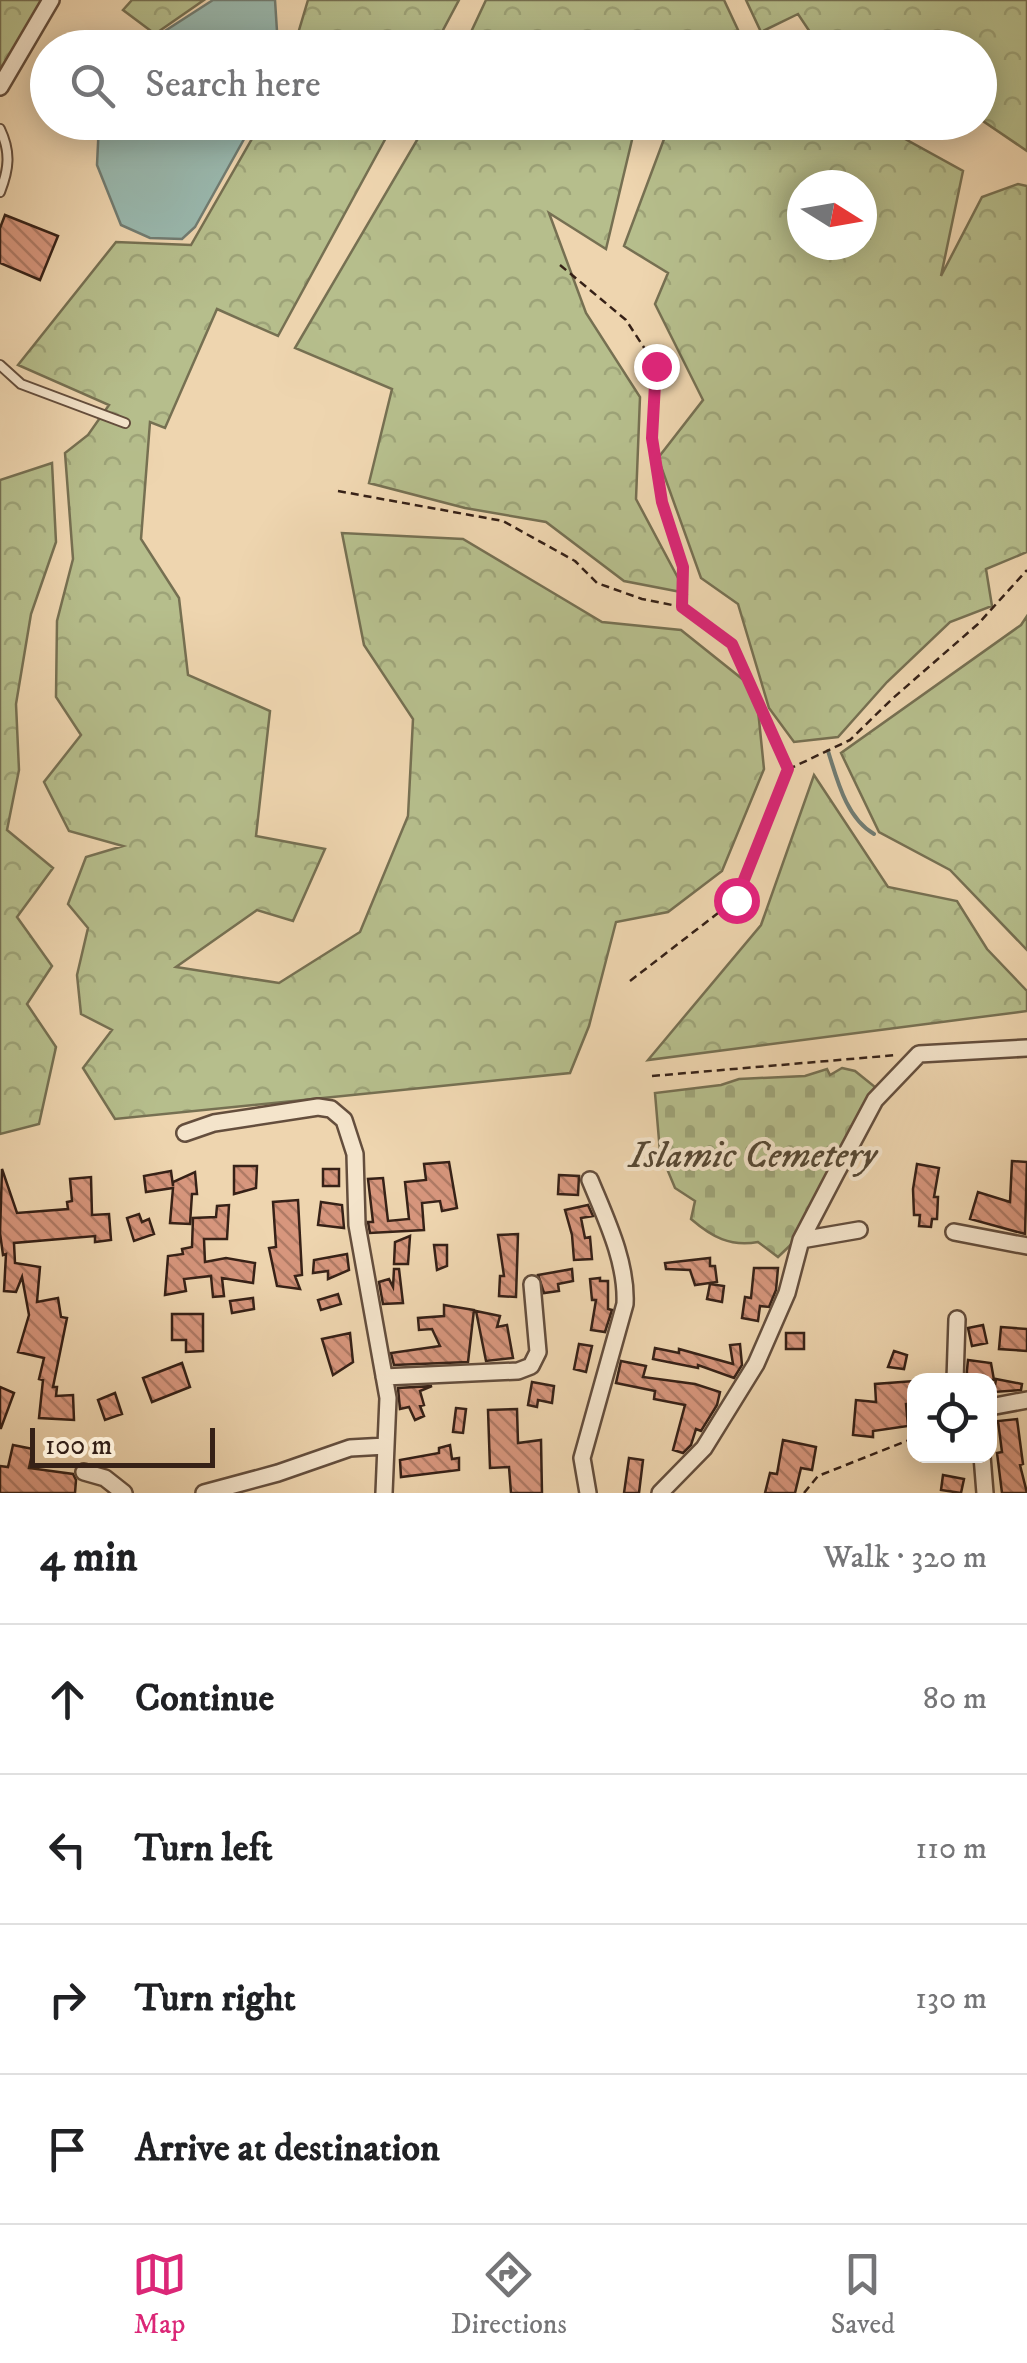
<!DOCTYPE html>
<html lang="en">
<head>
<meta charset="utf-8">
<style>
	body { margin:0; font-family:"IM FELL DW Pica",serif; background:#f2f2f2; color:#202124 }
	.controls { position:absolute; right:30px; bottom:30px; display:grid; overflow:hidden; border-radius:20px; box-shadow:0 5px 25px #0003 }
	.controls button { width:90px; height:90px; display:grid; place-items:center; padding:0; border:0; border-bottom:2px solid #e0e0e0; background:#fff; color:#202124; font:50px sans-serif }
	.compass { position:absolute; left:787px; top:170px; width:90px; height:90px; border-radius:50%; background:#fff; box-shadow:0 5px 25px #0003; rotate:101deg }
	.scale { position:absolute; left:30px; bottom:25px; width:185px; box-sizing:border-box; padding-left:10px; border:5px solid #362117; border-top:0; font-size:28px; line-height:35px; white-space:nowrap; color:#362117; -webkit-text-stroke:8px #f4e4cb; paint-order:stroke }
	.stop { position:absolute; width:30px; height:30px; margin:-22px; border:8px solid #db2777; border-radius:50%; background:#fff }
	.stop.end { background:#db2777; border-color:#fff; box-shadow:0 2px 10px #0008 }
	.list { margin:0; padding:0; list-style:none }
	h2 { display:flex; justify-content:space-between; align-items:center; height:130px; margin:0; padding:0 40px; font-size:42px }
	h2 small { font-size:32px; font-weight:400; color:#757577 }
	.list li { display:grid; grid-template-columns:65px 1fr auto; gap:30px; align-items:center; box-sizing:border-box; height:150px; padding:0 40px; border-top:2px solid #e0e0e0 }
	.list b { display:block; font-size:38px; white-space:nowrap }
	.list em { font-size:32px; font-style:normal; color:#757577 }
	.icon { flex:none; width:55px; height:55px; fill:none; stroke:currentColor; stroke-width:2; stroke-linecap:round; stroke-linejoin:round }
	.map { position:relative; flex:none; width:1027px; height:1493px; overflow:hidden }
	.search { position:absolute; background:#fff; box-shadow:0 5px 25px #0003; left:30px; right:30px; top:30px; height:110px; display:flex; align-items:center; gap:25px; box-sizing:border-box; padding:0 35px; border-radius:55px; color:#757577; font-size:38px }
	.sheet { height:730px; background:#fff }
	nav { display:flex; justify-content:space-around; align-items:center; box-sizing:border-box; height:140px; border-top:2px solid #e0e0e0; background:#fff; font-size:28px; color:#757577 }
	nav a { display:grid; justify-items:center; gap:5px }
	nav .on { color:#db2777 }
	.map>svg:first-child { display:block }
	.forest { fill:url(#forest-crowns); stroke:#767052; stroke-width:2.5; fill-rule:evenodd }
	.cemetery { fill:url(#cemetery-stones); stroke:#767052; stroke-width:2.5 }
	.water { fill:#99b8ae; stroke:#717c72; stroke-width:2.5 }
	.lines { fill:none; stroke-linecap:round; stroke-linejoin:round }
	.stream { stroke:#717c72; stroke-width:4 }
	.building { fill:url(#building-back-hatch); stroke:#362117; stroke-width:2.5 }
	.service-casing { stroke:#644e3d; stroke-width:12 }
	.minor-casing { stroke:#644e3d; stroke-width:20 }
	.path { stroke:#362117; stroke-width:2.5; stroke-dasharray:8 5; stroke-linecap:butt }
	.service { stroke:#f4e4cb; stroke-width:8 }
	.minor { stroke:#f4e4cb; stroke-width:15 }
	.route { stroke:#db2777; stroke-width:12 }
	.labels { text-anchor:middle; stroke-width:8; stroke-linejoin:round; paint-order:stroke }
	.park-label { font-size:38px; font-style:italic; fill:#564834; stroke:#f4e4cb }
</style>
</head>
<body>
<div class="map">
<svg width="1027" height="1493" viewBox="0 0 1027 1493">
	<defs>
		<pattern id="forest-crowns" width="20" height="18" patternUnits="userSpaceOnUse" patternTransform="scale(2.5)"><rect width="20" height="18" fill="#b6be8c"/><path d="M2 6a3 3 0 1 1 6 0M12 15a3 3 0 1 1 6 0" fill="none" stroke="#9da378"/></pattern>
		<pattern id="cemetery-stones" width="16" height="16" patternUnits="userSpaceOnUse" patternTransform="scale(2.5)"><rect width="16" height="16" fill="#b6be8c"/><path d="M2 7V4a2 2 0 0 1 4 0v3zM10 15v-3a2 2 0 0 1 4 0v3z" fill="#9da378"/></pattern>
		<pattern id="building-back-hatch" width="6" height="6" patternUnits="userSpaceOnUse" patternTransform="scale(2.5)"><rect width="6" height="6" fill="#d7967d"/><path d="M-1 5l2 2M0 0l6 6M5-1l2 2" fill="none" stroke="#af7a65"/></pattern>
	</defs>
	<rect width="100%" height="100%" fill="#eed5af"/>
	<filter id="stains"><feTurbulence type="fractalNoise" baseFrequency=".002" numOctaves="4"/><feColorMatrix values="0 0 0 0 .2 0 0 0 0 .09 0 0 0 0 .02 0 0 0 .5 -.17"/></filter>
	<radialGradient id="worn" r=".72"><stop offset=".6" stop-color="#630" stop-opacity="0"/><stop offset="1" stop-color="#630" stop-opacity=".3"/></radialGradient>
	<path class="forest" d="M0 0H50L12 65 0 66Z
		M132 0H204L155 34 123 10Z
		M308 0H459L434 47H294Z
		M486 0H724L746 47H464Z
		M746 0H1027V151L980 119V48L820 47 798 14 761 32Z
		M261 123H394L278 336 217 309 165 428 150 422 141 539 179 598 188 675 270 711 256 836 325 849 293 921 257 910 176 967 279 983 360 932 408 816 413 719 364 645 342 533 463 539 602 622 681 630 756 690 764 769 722 871 668 912 616 922 589 1026 570 1073 115 1119 83 1068 112 1030 81 1014 77 975 88 928 68 904 86 857 123 846 69 831 44 782 81 735 56 697 57 621 73 559 65 453 88 435 109 405 18 365 116 242 191 245Z
		M427 123H636L606 249 549 213 586 313 640 397 636 499 686 593 624 581 546 522 465 508 369 483 392 389 295 348Z
		M670 123H876L963 171 941 276 982 197 1018 184 1027 186V552L986 569 992 606 950 622 887 682 838 737 794 742 769 708 738 604 701 578 658 458 703 400 655 304 668 273 624 246ZM802 185H862V245H802Z
		M52 463 56 542 31 614 16 704 19 770 7 830 53 868 17 917 52 966 27 1004 56 1047 39 1124 0 1134V480Z
		M1027 616V950L950 870 879 832 841 753 1021 625Z
		M814 775 888 887 957 901 987 949 1027 991V1011L648 1060 761 925Z"/>
	<path class="cemetery" d="M842 1068 855 1071 875 1087 806 1213 800 1236 778 1257 758 1242C730 1247 712 1237 691 1219L695 1201 675 1188 660 1152 655 1093 721 1085 739 1079 805 1076 827 1069 830 1075Z"/>
	<path class="water" d="M213 0H275L278 47H140Z
		M99 123 252 122 253 123 195 227 182 239 150 238 121 225 97 165Z"/>
	<g class="lines">
		<path class="stream" d="M828 751C837 779 846 818 874 834"/>
	</g>
	<path class="building" d="M5 215 58 236 40 280 0 263V228Z
		M1012 1161 1027 1162 1025 1234 970 1219 978 1192 1010 1202Z
		M449 1162 457 1208 442 1211 440 1201 422 1203 424 1230 370 1233 368 1222H373L368 1179 383 1178 388 1221 409 1219 405 1182 426 1180 424 1164Z
		M917 1164 939 1168 934 1197H938L937 1219H932L931 1227 919 1226 920 1215H914L913 1189Z
		M234 1166H257L256 1188 234 1194Z
		M2 1169 17 1213 68 1209 67 1202 72 1201 70 1179 91 1177 92 1215 109 1214 111 1240 95 1242V1236L14 1243 15 1263 40 1267 37 1302 58 1298 61 1317 67 1318 53 1387H57L56 1396 73 1395 74 1420 39 1418 43 1380 39 1379 44 1358 18 1352 29 1315 22 1277 16 1292 4 1291 6 1254 3 1255 0 1233Z
		M323 1169H339V1186H323Z
		M171 1171 173 1186V1182L195 1172 197 1194H192L190 1224 170 1223 173 1188 146 1192 144 1176Z
		M559 1175 579 1176 578 1195 558 1194Z
		M298 1200 302 1275 295 1276 300 1289 277 1286 269 1248 276 1247 273 1202Z
		M321 1202 342 1205 344 1228 318 1225Z
		M229 1205 227 1239H204L205 1262 226 1258 255 1263 253 1283 222 1278 224 1296 213 1297 211 1276 184 1279 186 1291 165 1295 168 1256 183 1254 182 1249 192 1247 193 1218 216 1217 217 1206Z
		M588 1205 593 1216 581 1218 585 1238 590 1237 592 1259 574 1260 572 1235 565 1210Z
		M139 1214 142 1222 149 1219 154 1234 134 1241 127 1218Z
		M518 1234 516 1297 499 1296 500 1276H504L498 1235Z
		M410 1236 408 1264H394L395 1242Z
		M434 1245H447V1266L437 1270Z
		M347 1254 349 1270 328 1279V1271L313 1273 314 1260Z
		M710 1258V1266H715L717 1282 695 1285 690 1270 666 1269 665 1263Z
		M754 1268H778L776 1290 769 1307 760 1306 758 1321 742 1318 745 1297 751 1298Z
		M394 1269H399L403 1303 383 1304 379 1282 389 1279 393 1287Z
		M572 1269 573 1281 558 1284 559 1291 544 1293 538 1275Z
		M600 1278V1281H608V1309L612 1310 605 1332 591 1330 596 1300H592L590 1279Z
		M710 1284 724 1286 722 1302 707 1299Z
		M338 1294 341 1304 321 1310 318 1300Z
		M253 1298 254 1309 232 1313 230 1301Z
		M444 1305 474 1310 468 1362 394 1365 391 1353 440 1346 432 1329 419 1330 418 1318 444 1316Z
		M476 1311 500 1316 497 1327 507 1325 513 1358 486 1361Z
		M172 1314H203V1351L186 1352V1340H172Z
		M983 1325 987 1343 972 1346 968 1328Z
		M1001 1327 1027 1329V1351L999 1349Z
		M350 1333 353 1362 333 1375 322 1339Z
		M786 1333H804V1349H786Z
		M579 1344 592 1346 586 1372 574 1369Z
		M740 1344 742 1365 734 1378 698 1365V1368L653 1359 655 1348 679 1353V1349L733 1364 730 1345Z
		M894 1351 907 1355 904 1369 888 1367Z
		M968 1360 991 1363 994 1380H966Z
		M621 1361 646 1366 643 1377 695 1384 720 1392 717 1405 701 1431 696 1429 691 1445 683 1453 673 1450 685 1405 654 1399 655 1391 616 1383Z
		M182 1363 190 1387 152 1402 143 1378Z
		M996 1379 1022 1384 1021 1390 994 1392Z
		M914 1381V1404H906L908 1426 873 1431V1437L853 1435 856 1400 876 1402 875 1384Z
		M532 1382 554 1386 552 1403 538 1400 537 1407 528 1405Z
		M432 1386 420 1391 424 1405 420 1406 424 1416 415 1420 409 1407 400 1409 398 1388Z
		M0 1387 14 1393 1 1428H0Z
		M115 1393 122 1414 105 1420 98 1400Z
		M456 1408 466 1409 463 1433 453 1432Z
		M517 1409 518 1443 541 1440 542 1493H511L509 1467 490 1468 488 1410Z
		M1017 1419 1023 1464 1020 1465 1027 1493H1002L997 1453 1002 1452 998 1421Z
		M783 1440 816 1447 812 1470 801 1468 795 1493H765L770 1473 777 1474Z
		M13 1445 33 1449 29 1468 73 1474 76 1480 75 1493H0V1466L8 1467Z
		M450 1445 452 1459 459 1458V1470L401 1477 400 1460 439 1453V1448Z
		M629 1458 643 1460 639 1493H624Z
		M943 1475 964 1479 961 1493 941 1490Z"/>
	<g class="lines">
		<g class="service-casing">
			<path id="service" d="M0 129C11 152 9 169 0 192
				M0 365 21 384 125 423"/>
		</g>
		<g class="minor-casing">
			<path id="minor" d="M0 87 51 0
				M185 1133 214 1123 318 1107 331 1109 344 1120 355 1154 357 1225 388 1398 384 1493
				M954 1232 1027 1246
				M801 1240 859 1230
				M384 1377 518 1371 531 1366 538 1352 532 1284
				M955 1380 957 1319
				M990 1407 1027 1400
				M982 1456 985 1493
				M84 1472 105 1478 124 1493
				M204 1493 278 1473 350 1448 386 1446
				M588 1493 582 1458 625 1304C627 1262 606 1219 590 1180
				M660 1493 704 1448 756 1364 787 1293 801 1240 835 1175 875 1100 919 1054 1027 1048"/>
		</g>
		<path class="path" d="M560 265 626 320 656 366 651 438 662 502 683 567 682 606
			M338 491 503 521 575 561 597 583 642 599 682 607 732 644 788 768
			M630 981 735 900 789 769 850 740 892 699 978 624 1027 570
			M652 1076 897 1055
			M804 1493 818 1476 914 1438"/>
		<use href="#service" class="service"/>
		<use href="#minor" class="minor"/>
	</g>
	<g class="lines">
		<path class="route" d="M656 366 652 438 662 502 683 567 682 607 732 644 788 769 736 900"/>
	</g>
	<g class="labels">
		<g class="park-label">
			<text x="753" y="1167">Islamic Cemetery</text>
		</g>
	</g>
	<rect width="100%" height="100%" filter="url(#stains)"/>
	<rect width="100%" height="100%" fill="url(#worn)"/>
</svg>
<div class="controls">
<button><svg class="icon" aria-label="locate" viewBox="0 0 24 24"><circle cx="12" cy="12" r="6"/><path d="M12 2v4M12 18v4M2 12h4M18 12h4"/></svg></button>
</div>
<svg class="compass" viewBox="-18 -18 36 36"><path d="M0-13l5 13h-10z" fill="#e53935"/><path d="M0 13l5-13h-10z" fill="#757577"/></svg>
<div class="scale">100 m</div>
<div class="stop" style="left:736px;top:900px"></div>
<div class="stop end" style="left:656px;top:366px"></div>
<div class="search"><svg class="icon" aria-label="search" viewBox="0 0 24 24"><circle cx="10" cy="10" r="6"/><path d="M15 15l6 6"/></svg>Search here</div>
</div>
<section class="sheet">
<h2>4 min<small>Walk · 320 m</small></h2>
<ul class="list">
<li><svg class="icon" aria-label="ahead" viewBox="0 0 24 24"><path d="M12 20V5M6 11l6-6 6 6"/></svg><div><b>Continue</b></div><em>80 m</em></li>
<li><svg class="icon" aria-label="left" viewBox="0 0 24 24"><path d="M17 20v-9H6M10 6l-5 5 5 5"/></svg><div><b>Turn left</b></div><em>110 m</em></li>
<li><svg class="icon" aria-label="right" viewBox="0 0 24 24"><path d="M7 20v-9h11M14 6l5 5-5 5"/></svg><div><b>Turn right</b></div><em>130 m</em></li>
<li><svg class="icon" aria-label="arrive" viewBox="0 0 24 24"><path d="M6 21V4h12l-3 4 3 4H6"/></svg><div><b>Arrive at destination</b></div></li>
</ul>
</section>
<nav>
<a class="on"><svg class="icon" aria-label="map" viewBox="0 0 24 24"><path d="M3 6l6-2 6 2 6-2v14l-6 2-6-2-6 2zM9 4v14M15 6v14"/></svg>Map</a>
<a><svg class="icon" aria-label="directions" viewBox="0 0 24 24"><path d="M12 3l9 9-9 9-9-9zM9 14v-3h6M13 9l2 2-2 2"/></svg>Directions</a>
<a><svg class="icon" aria-label="saved" viewBox="0 0 24 24"><path d="M7 4h10v16l-5-4-5 4z"/></svg>Saved</a>
</nav>
</body>
</html>
